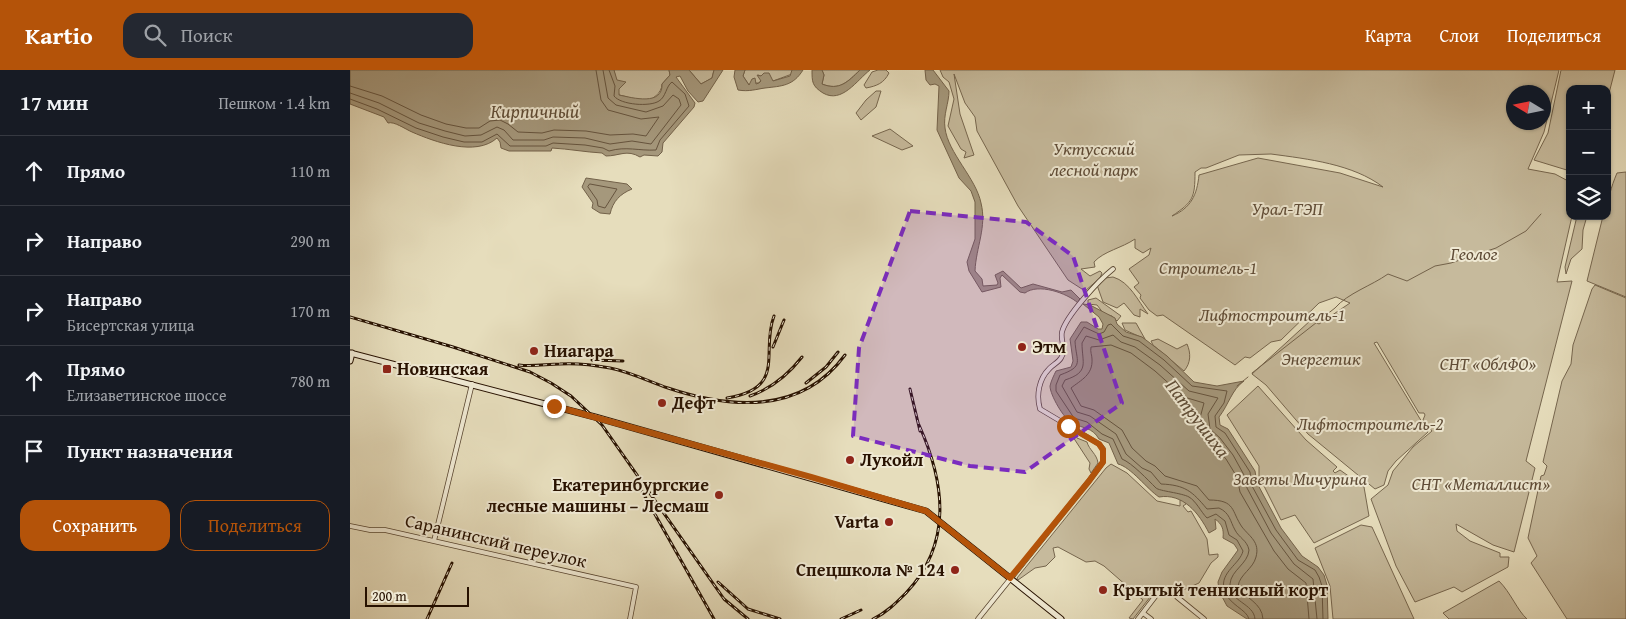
<!DOCTYPE html>
<html lang="ru">
<head>
<meta charset="utf-8">
<style>
	body { margin:0; font-family:"Gentium Book Plus",serif; background:#242831; color:#f1f3f6 }
	.controls { position:absolute; right:15px; top:15px; display:grid; overflow:hidden; border-radius:10px; box-shadow:0 1px 4px #0004 }
	.controls button { width:45px; height:45px; display:grid; place-items:center; padding:0; border:0; border-bottom:1px solid #363941; background:#171b24; color:#f1f3f6; font:25px sans-serif }
	.compass { position:absolute; left:1156px; top:15px; width:45px; height:45px; border-radius:50%; background:#171b24; box-shadow:0 1px 4px #0004; rotate:280deg }
	.scale { position:absolute; left:15px; bottom:12px; width:104px; box-sizing:border-box; padding-left:5px; border:2px solid #271100; border-top:0; font-size:14px; line-height:18px; white-space:nowrap; color:#271100; -webkit-text-stroke:4px #efe9d3; paint-order:stroke }
	.stop { position:absolute; width:15px; height:15px; margin:-11px; border:4px solid #b45309; border-radius:50%; background:#fff }
	.stop.end { background:#b45309; border-color:#fff; box-shadow:0 1px 5px #0008 }
	.list { margin:0; padding:0; list-style:none }
	h2 { display:flex; justify-content:space-between; align-items:center; height:65px; margin:0; padding:0 20px; font-size:21px }
	h2 small { font-size:16px; font-weight:400; color:#9ea1a6 }
	.list li { display:grid; grid-template-columns:32px 1fr auto; gap:15px; align-items:center; box-sizing:border-box; height:70px; padding:0 20px; border-top:1px solid #363941 }
	.list b { display:block; font-size:19px; white-space:nowrap }
	.list p { margin:0; font-size:16px; white-space:nowrap; color:#9ea1a6 }
	.list em { font-size:16px; font-style:normal; color:#9ea1a6 }
	.actions { display:flex; gap:10px; padding:15px 20px }
	.actions a { flex:1; padding:11px 0; border:1px solid #b45309; border-radius:15px; text-align:center; font-size:18px; color:#b45309 }
	.actions .main { background:#b45309; color:#fff }
	.icon { flex:none; width:28px; height:28px; fill:none; stroke:currentColor; stroke-width:2; stroke-linecap:round; stroke-linejoin:round }
	.map { position:relative; flex:none; width:1276px; height:549px; overflow:hidden }
	header { display:flex; align-items:center; gap:30px; box-sizing:border-box; height:70px; padding:0 25px; background:#b45309; color:#fff }
	header strong { font-size:24px }
	nav { display:flex; gap:28px; margin-inline-start:auto; font-size:18px }
	.search { width:350px; height:45px; background:#242831; display:flex; align-items:center; gap:12px; box-sizing:border-box; padding:0 18px; border-radius:15px; color:#9ea1a6; font-size:19px }
	main { display:flex }
	aside { flex:1; background:#171b24 }
	.map>svg:first-child { display:block }
	.green { fill:#c6ba9c; stroke:#76664e; fill-rule:evenodd }
	.water { fill:#a5987c; stroke:#73624a }
	.lines { fill:none; stroke-linecap:round; stroke-linejoin:round }
	.shore { stroke:#66543e; stroke-width:1 }
	.stream { stroke:#73624a; stroke-width:1 }
	.minor-casing { stroke:#57442f; stroke-width:5.5 }
	.secondary-casing { stroke:#271100; stroke-width:7 }
	.minor { stroke:#efe9d3; stroke-width:4 }
	.secondary { stroke:#efe9d3; stroke-width:5 }
	.rail-casing { stroke:#271100; stroke-width:3 }
	.rail { stroke:#efe9d3; stroke-width:1; stroke-dasharray:4; stroke-linecap:butt }
	.route { stroke:#b45309; stroke-width:6 }
	.marked { fill:#7b2cbf; fill-opacity:0.2; stroke:#7b2cbf; stroke-width:4; stroke-dasharray:10 6; stroke-linejoin:round }
	.poi-dot { fill:#8f2418; stroke:#efe9d3; stroke-width:2 }
	.labels { text-anchor:middle; stroke-width:4; stroke-linejoin:round; paint-order:stroke }
	.park-label { font-size:18px; font-style:italic; fill:#5f4c37; stroke:#efe9d3 }
	.poi-label { font-size:18px; font-weight:bold; fill:#271100; stroke:#efe9d3; text-anchor:start }
	.street-label { font-size:18px; fill:#271100; stroke:#efe9d3 }
	.water-label { font-size:19px; font-style:italic; fill:#604e38; stroke:#efe9d3 }
</style>
</head>
<body>
<header>
<strong>Kartio</strong>
<div class="search"><svg class="icon" aria-label="search" viewBox="0 0 24 24"><circle cx="10" cy="10" r="6"/><path d="M15 15l6 6"/></svg>Поиск</div>
<nav><a>Карта</a><a>Слои</a><a>Поделиться</a></nav>
</header>
<main>
<aside>
<h2>17 мин<small>Пешком · 1.4 km</small></h2>
<ul class="list">
<li><svg class="icon" aria-label="ahead" viewBox="0 0 24 24"><path d="M12 20V5M6 11l6-6 6 6"/></svg><div><b>Прямо</b></div><em>110 m</em></li>
<li><svg class="icon" aria-label="right" viewBox="0 0 24 24"><path d="M7 20v-9h11M14 6l5 5-5 5"/></svg><div><b>Направо</b></div><em>290 m</em></li>
<li><svg class="icon" aria-label="right" viewBox="0 0 24 24"><path d="M7 20v-9h11M14 6l5 5-5 5"/></svg><div><b>Направо</b><p>Бисертская улица</p></div><em>170 m</em></li>
<li><svg class="icon" aria-label="ahead" viewBox="0 0 24 24"><path d="M12 20V5M6 11l6-6 6 6"/></svg><div><b>Прямо</b><p>Елизаветинское шоссе</p></div><em>780 m</em></li>
<li><svg class="icon" aria-label="arrive" viewBox="0 0 24 24"><path d="M6 21V4h12l-3 4 3 4H6"/></svg><div><b>Пункт назначения</b></div></li>
</ul>
<div class="actions"><a class="main">Сохранить</a><a>Поделиться</a></div>
</aside>
<div class="map">
<svg width="1276" height="549" viewBox="0 0 1276 549">
	<rect width="100%" height="100%" fill="#e6ddbc"/>
	<filter id="stains"><feTurbulence type="fractalNoise" baseFrequency=".004" numOctaves="4"/><feColorMatrix values="0 0 0 0 .2 0 0 0 0 .09 0 0 0 0 .02 0 0 0 .5 -.17"/></filter>
	<radialGradient id="worn" r=".72"><stop offset=".6" stop-color="#630" stop-opacity="0"/><stop offset="1" stop-color="#630" stop-opacity=".3"/></radialGradient>
	<path class="green" d="M264 0H319L320 5 312 14C312 23 302 31 293 31 286 30 276 26 269 25Z
		M339 0H364L362 8 351 14Z
		M395 0H442V4L423 11 408 5 411 10 409 13H401L399 15 393 6Z
		M472 0H510C497 12 490 21 472 14L474 5Z
		M528 0H536L539 3C534 13 527 16 516 18L514 15 522 2Z
		M590 0H1209L1194 62 1178 99 1205 104 1220 112V146H1222L1207 212 1222 211 1176 391 1185 398 1164 482 1143 475 1106 454 1107 461 1120 471 1150 483V487H1159L1158 497 1112 522 1104 517 1065 532 1046 496 1021 429 1038 415 1043 401 1063 377 1082 361 1073 350 1075 345 1074 343H1069L1027 272 1024 273 1078 362 1046 391 1038 401 1034 415 1025 419 958 364 916 315 902 304 961 250 969 254 1000 233 986 227 969 233 931 270 921 272 900 288 895 287 885 295 813 245 807 246 799 240 790 228 791 225 784 217 789 213 779 199 799 185 801 178 793 183 785 178V169C772 178 754 181 744 192L745 197 731 199 740 206 750 201 752 203 750 208 735 221 718 210 668 136 627 61 625 47 615 33 604 4 610 44 624 85 614 88 616 82 611 79 598 56 604 29 599 12 593 7ZM1194 22V52H1164V22ZM921 84C958 89 1003 94 1033 117L990 103 908 88 849 105C847 125 841 138 822 146 843 132 845 128 845 102L851 98H856L889 85Z
		M1211 0H1265L1257 31V19H1220V101L1184 90 1198 63Z
		M526 21H531L526 37 511 50 506 43 516 30Z
		M540 59 563 76 552 80 522 66Z
		M1276 102V227L1237 211 1253 146H1257C1257 131 1261 117 1267 103Z
		M1227 146H1237L1233 160 1232 179 1221 189 1216 204 1215 197Z
		M763 207C780 212 788 231 798 244L790 239V247L784 245 774 233 767 238 753 232 747 215 755 208Z
		M1245 215 1276 228V549H1217L1181 493 1187 486 1178 468 1191 406 1194 405 1197 396 1193 392 1212 311 1221 294 1223 275 1242 219Z
		M746 228 771 246 767 251 762 246 754 244 747 235 738 234V230Z
		M772 253H786L795 269 775 260Z
		M808 269 827 279 837 274C841 283 841 293 834 301L803 275 801 271Z
		M908 316 956 370 987 397 983 401 985 403 990 400 1014 417 1019 446 964 473 945 445 931 450 909 406V396L877 345Z
		M725 363 727 368 737 372C739 380 747 384 748 393L741 403 739 399 740 393 723 367Z
		M761 394 777 403 807 431 830 436V430L835 431 836 434 833 436 838 442 841 441 857 469 859 485 868 484V487L861 493 849 513 833 520 814 521V519L810 517 804 522 783 549 779 548 793 530 754 496 745 491 736 492 708 477 703 478 705 487 696 496 685 498 668 510 667 508 756 398Z
		M1011 455 1022 457 1064 549H983L980 516 965 478Z
		M1149 511C1161 523 1167 540 1177 549H1099L1093 543Z"/>
	<path class="water" d="M0 0H264L267 10 276 12 269 19V25C283 28 313 36 312 14L320 5 319 0H339L351 14 362 8 364 0H373L353 31 348 32 338 21 330 6 326 7 345 33 344 37 313 73 312 82 308 86 294 85 290 87C277 79 269 86 256 86L252 83C235 82 219 79 202 78L201 81H159L151 78 150 72 147 68C126 87 85 72 62 62 55 59 44 51 38 53L34 47 0 34Z
		M385 0H395L393 6 399 15 402 9 405 8 406 14 409 13 411 11 407 5 411 6 414 3H419L423 11 440 6 442 0H453C443 16 432 16 415 18 407 19 399 22 388 20L384 7Z
		M462 0H472L474 5 472 14C489 21 498 12 510 0H520C507 10 492 34 473 23 462 16 462 12 462 0Z
		M575 0H583L599 21C599 33 593 45 595 58 598 83 626 108 631 133 637 157 626 177 625 201L632 209 633 216 647 215 648 213 645 205 653 201 671 218 683 214 712 222 721 220 730 229 728 233C717 223 688 213 675 223L670 222 652 205 650 208 651 217 632 222 619 201 617 192 625 169V132L621 121 609 108 587 60 589 16 585 14 580 15 576 10Z
		M236 108 277 114 282 119C270 124 263 131 260 144L250 143 242 138 243 133 232 117Z
		M733 234 740 235 765 248 767 254 776 262 792 267 817 286 844 312 867 316 894 311C882 319 878 336 869 347L870 355 878 359 905 401 907 413 931 458 952 486 968 497 974 505 977 515 978 549H897L877 536 869 521 868 512 872 502 888 480 884 474 873 468C874 459 872 454 865 449L866 459 859 463C849 443 833 423 809 427 797 419 781 397 768 394L759 373 749 369C742 357 734 359 722 353 714 349 700 325 700 316 701 311 704 305 706 301L721 297 723 291 720 269 731 252H737L748 259H752L753 254 749 247Z"/>
	<g class="lines">
		<path class="shore" d="M0 16 32 26 71 45 96 54 116 58H129L140 51 150 50 158 54 168 62 192 63 204 60 236 61 260 65 283 64 296 66 309 47 291 49 258 40 251 30 246 0
			M0 23 29 33 69 53 95 61 115 66 131 65 147 57 154 60 163 70H194L203 67 235 68 260 74 282 71 301 74 331 35 329 29 323 25 313 36 296 42 266 35 258 28 253 0
			M0 29 27 39 66 58 93 67 114 72H132L147 64 160 76H196L203 73 235 75 253 78 259 81C276 76 289 81 306 80L310 70 339 36 335 24 322 12C316 16 316 27 309 31 300 37 271 35 264 26L265 16 259 0
			M240 114 267 119 255 138 248 136 247 130 238 117Z
			M899 549C897 539 878 535 874 519 870 502 890 494 893 481L887 470 879 465 875 451 866 444 857 448C851 442 846 431 839 427 832 423 809 421 806 418 798 410 782 393 772 389L763 369 752 364 737 352 724 348 706 321V315L710 305C735 296 726 292 725 271L734 257 749 264 754 262 758 255 761 254 773 266 789 271 814 290 842 316 877 321 874 333 865 346 866 357 875 363 900 402 902 416 926 460 948 490 965 500 969 507 972 516 973 549
			M905 549C904 533 879 532 880 514 881 500 898 494 899 480 897 470 889 468 885 460 880 451 880 443 869 438L857 439C842 421 835 415 811 414L801 402 792 398 776 384 766 364 740 346 727 342 712 316 715 310C740 302 732 293 732 273L736 266 749 270 763 265 771 272 785 277 810 295 839 321 868 328 858 344 860 359 870 368 883 385 894 405 897 418 921 463 944 494 963 509 967 549
			M913 549C912 532 895 529 888 516 890 504 903 499 906 487 910 472 900 467 892 457 881 441 886 430 859 430L847 416 815 406 805 396 796 391 782 378 772 360 744 340 731 336 721 318C731 310 743 305 742 289 742 285 740 282 741 277L761 275 781 283 805 301 834 327 854 333 850 348 854 364 876 389 887 407 890 422 924 481 938 499 956 513 959 549"/>
		<path class="stream" d="M902 303 985 238C998 223 1021 216 1038 204L1057 211 1085 196 1101 193 1146 178 1176 161 1191 144
			M887 316 898 307"/>
		<g class="minor-casing">
			<path id="minor" d="M0 456 20 460H35L286 517 280 549
				M84 471 122 314
				M793 543 801 549
				M628 549 739 411 753 392V379L749 374 690 339C686 325 689 309 699 299 702 295 708 293 711 288 717 279 710 271 712 262 716 246 749 210 763 199
				M788 549 811 519 827 520V527L854 549"/>
		</g>
		<g class="secondary-casing">
			<path id="secondary" d="M0 283 245 347 576 441 711 549
				M0 291 2 283"/>
		</g>
		<use href="#minor" class="minor"/>
		<use href="#secondary" class="secondary"/>
		<g class="rail-casing">
			<path id="rail" d="M0 247 103 277 180 302 201 313 221 326 252 355 374 529 398 549
				M423 277 434 250
				M242 290 273 291
				M169 295C182 297 197 294 210 294 227 293 244 295 260 298 280 302 298 311 318 318 381 339 451 345 495 285
				M456 313 476 297 488 282
				M560 319 570 361
				M400 326C420 319 438 305 452 287
				M377 328C438 318 410 282 424 246
				M289 416 364 549
				M368 512 398 539 430 549
				M77 549 102 493
				M491 549 511 540
				M523 549C536 543 546 533 556 523 603 473 595 413 569 355"/>
		</g>
		<use href="#rail" class="rail"/>
	</g>
	<g class="lines">
		<path class="route" d="M204 336 461 407 576 441 660 508 739 411 753 392V380L749 374 718 356"/>
	</g>
	<path class="marked" d="M560 141 676 152 723 186 772 333 675 402 620 396 503 366 509 278Z"/>
	<g class="poi-dot">
		<circle cx="672" cy="277" r="5"/>
		<circle cx="184" cy="281" r="5"/>
		<rect x="32" y="294" width="10" height="10" rx="2.5"/>
		<circle cx="312" cy="333" r="5"/>
		<circle cx="500" cy="390" r="5"/>
		<circle cx="369" cy="425" r="5"/>
		<circle cx="539" cy="452" r="5"/>
		<circle cx="605" cy="500" r="5"/>
		<circle cx="753" cy="520" r="5"/>
	</g>
	<g class="labels">
		<g class="park-label">
			<text x="744" y="85">Уктусский<tspan x="744" dy="21">лесной парк</tspan></text>
			<text x="937" y="145">Урал-ТЭП</text>
			<text x="1124" y="190">Геолог</text>
			<text x="858" y="204">Строитель-1</text>
			<text x="922" y="251">Лифтостроитель-1</text>
			<text x="971" y="295">Энергетик</text>
			<text x="1138" y="300">СНТ «ОблФО»</text>
			<text x="1020" y="360">Лифтостроитель-2</text>
			<text x="950" y="415">Заветы Мичурина</text>
			<text x="1131" y="420">СНТ «Металлист»</text>
		</g>
		<g class="poi-label">
			<text x="682" y="283">Этм</text>
			<text x="194" y="287">Ниагара</text>
			<text x="47" y="305">Новинская</text>
			<text x="322" y="339">Дефт</text>
			<text x="510" y="396">Лукойл</text>
			<text x="359" y="421" text-anchor="end">Екатеринбургские<tspan x="359" dy="21">лесные машины – Лесмаш</tspan></text>
			<text x="529" y="458" text-anchor="end">Varta</text>
			<text x="595" y="506" text-anchor="end">Спецшкола № 124</text>
			<text x="763" y="526">Крытый теннисный корт</text>
		</g>
		<g class="street-label">
			<text transform="translate(146 471) rotate(13)" y="6">Саранинский переулок</text>
		</g>
		<g class="water-label">
			<text x="185" y="48">Кирпичный</text>
			<text transform="translate(848 348) rotate(53)" y="7">Патрушиха</text>
		</g>
	</g>
	<rect width="100%" height="100%" filter="url(#stains)"/>
	<rect width="100%" height="100%" fill="url(#worn)"/>
</svg>
<div class="controls">
<button>+</button>
<button>−</button>
<button><svg class="icon" aria-label="layers" viewBox="0 0 24 24"><path d="M12 4l9 5-9 5-9-5zM3 14l9 5 9-5"/></svg></button>
</div>
<svg class="compass" viewBox="-18 -18 36 36"><path d="M0-13l5 13h-10z" fill="#e53935"/><path d="M0 13l5-13h-10z" fill="#9ea1a6"/></svg>
<div class="scale">200 m</div>
<div class="stop" style="left:718px;top:356px"></div>
<div class="stop end" style="left:204px;top:336px"></div>
</div>
</main>
</body>
</html>
